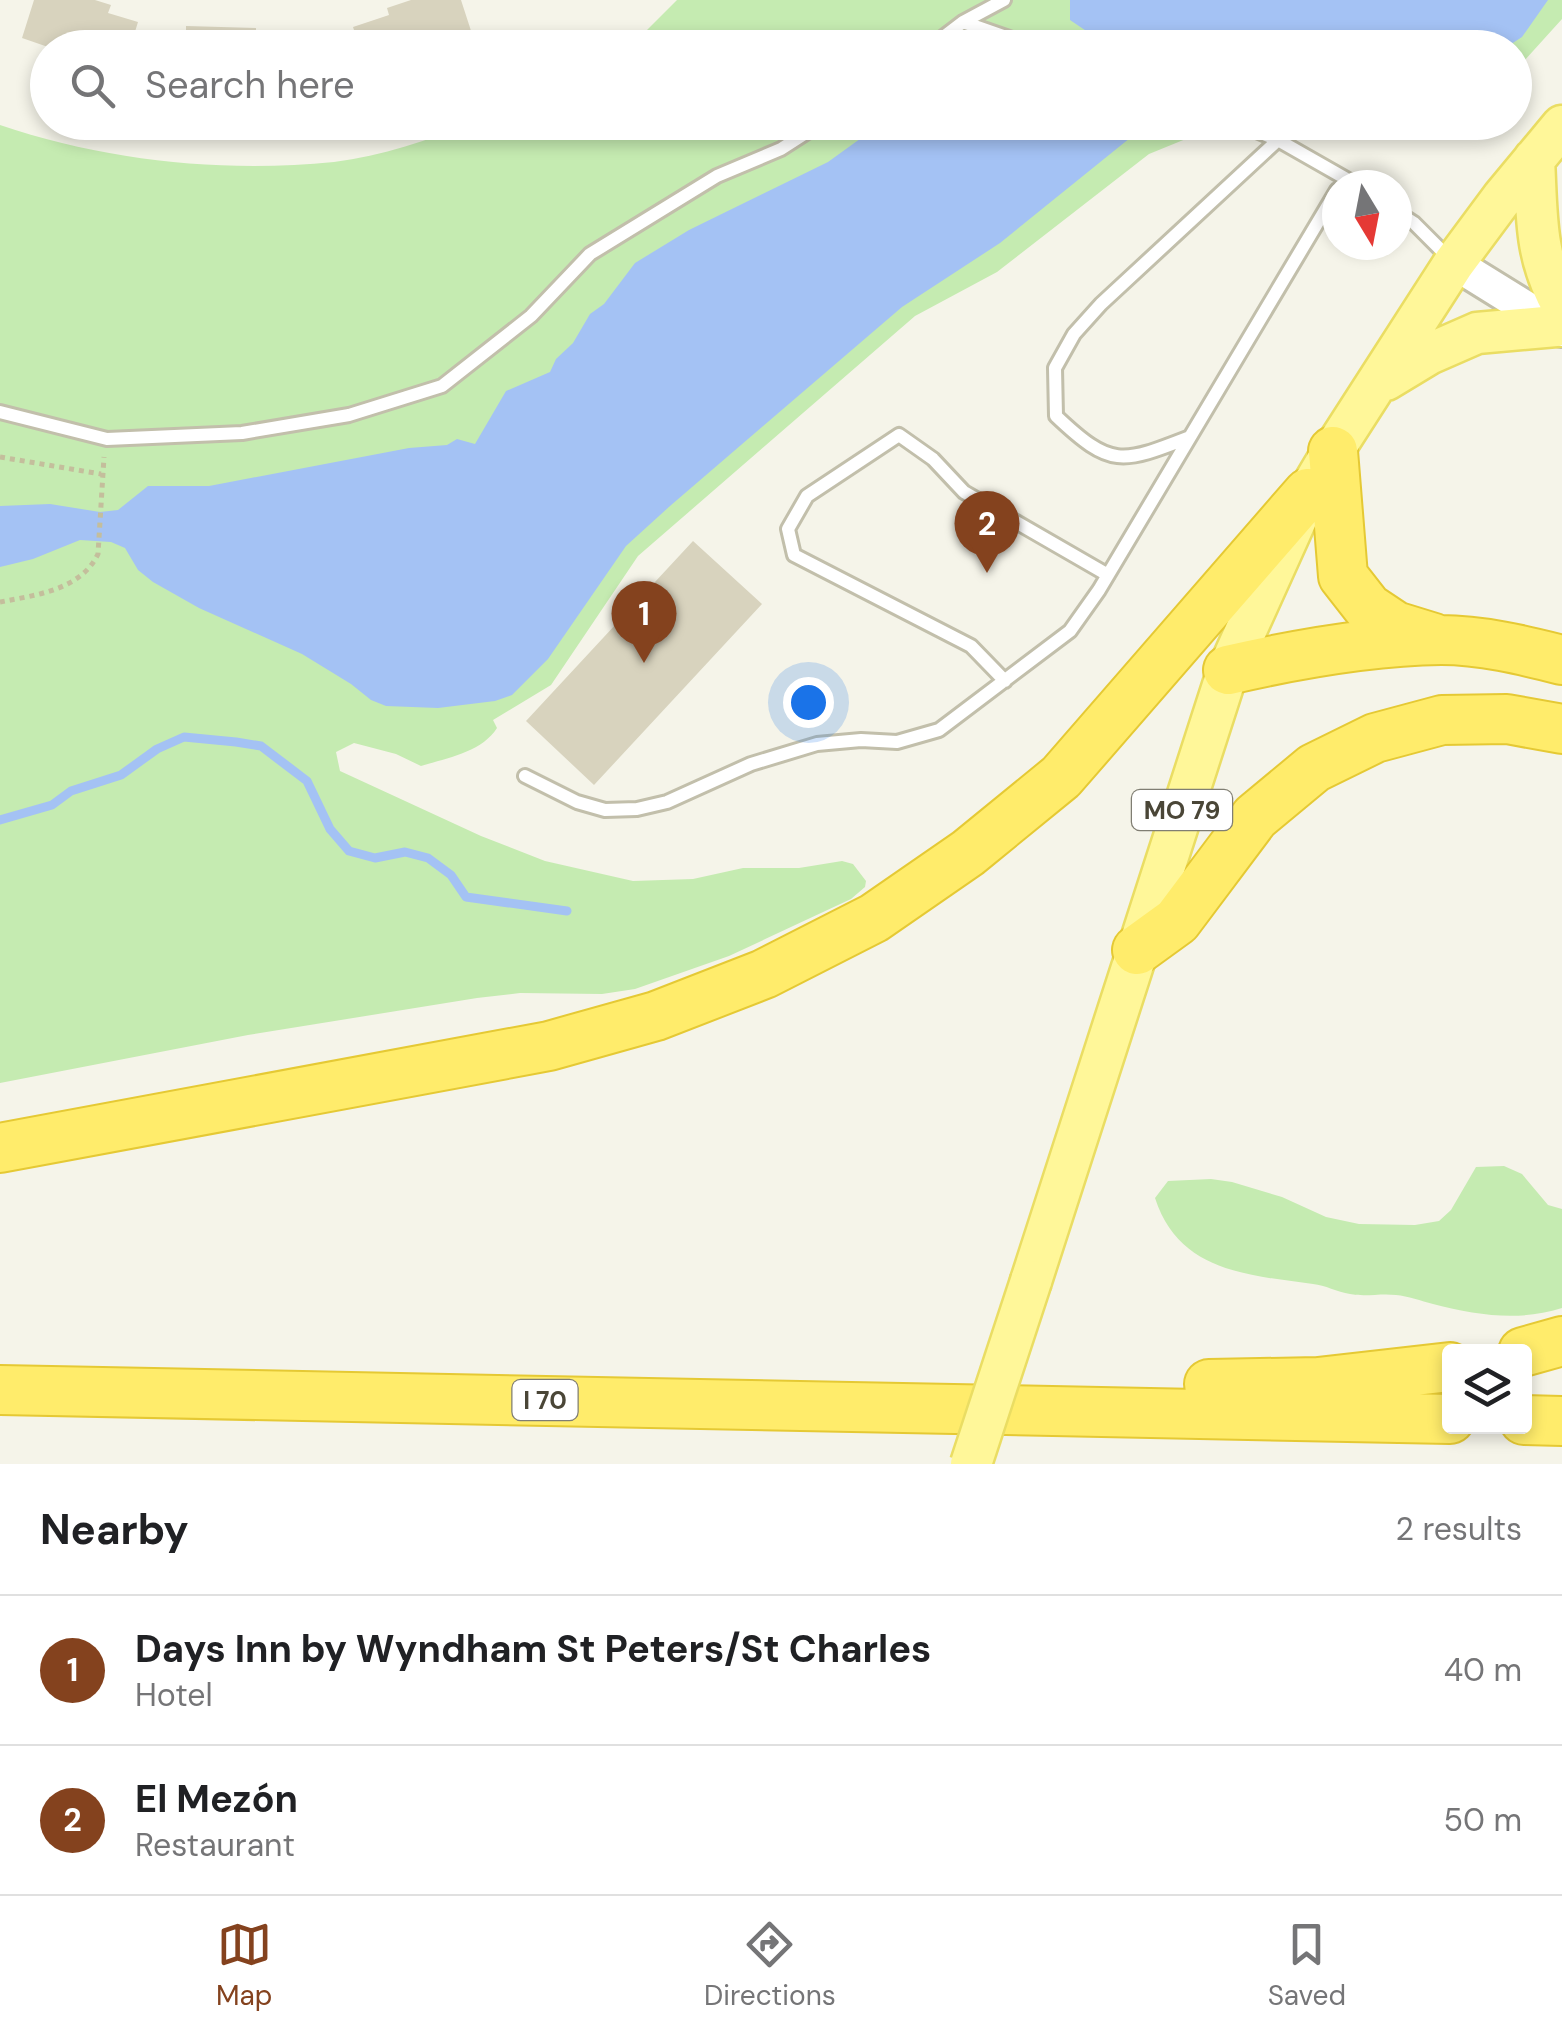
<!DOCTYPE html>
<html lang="en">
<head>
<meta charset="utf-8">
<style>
	body { margin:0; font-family:"DM Sans",sans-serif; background:#f2f2f2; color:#202124 }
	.controls { position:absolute; right:30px; bottom:30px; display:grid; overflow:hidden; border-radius:10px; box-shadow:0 5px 15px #0003 }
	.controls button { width:90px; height:90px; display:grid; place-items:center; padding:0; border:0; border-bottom:2px solid #e0e0e0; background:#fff; color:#202124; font:50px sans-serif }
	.compass { position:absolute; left:1322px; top:170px; width:90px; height:90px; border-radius:50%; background:#fff; box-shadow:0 5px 15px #0003; rotate:170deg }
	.you { position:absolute; left:808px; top:702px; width:35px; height:35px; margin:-25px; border:8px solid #fff; border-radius:50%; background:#1a73e8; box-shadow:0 0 0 15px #1a73e833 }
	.badge { display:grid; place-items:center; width:65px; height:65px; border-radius:50%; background:#84421e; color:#fff; font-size:32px; font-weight:700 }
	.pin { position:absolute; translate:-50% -82px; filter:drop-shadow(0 2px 5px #0008) }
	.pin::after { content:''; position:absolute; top:52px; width:35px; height:30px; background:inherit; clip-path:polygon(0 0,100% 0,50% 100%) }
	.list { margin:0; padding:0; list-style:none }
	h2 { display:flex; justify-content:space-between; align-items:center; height:130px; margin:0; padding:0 40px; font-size:42px }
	h2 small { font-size:32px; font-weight:400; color:#757577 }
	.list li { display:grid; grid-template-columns:65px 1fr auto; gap:30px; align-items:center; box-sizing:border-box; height:150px; padding:0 40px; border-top:2px solid #e0e0e0 }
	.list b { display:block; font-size:38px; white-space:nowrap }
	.list p { margin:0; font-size:32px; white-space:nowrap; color:#757577 }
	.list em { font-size:32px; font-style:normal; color:#757577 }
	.icon { flex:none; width:55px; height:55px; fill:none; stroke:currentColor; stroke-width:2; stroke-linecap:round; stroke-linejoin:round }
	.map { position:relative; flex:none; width:1562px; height:1464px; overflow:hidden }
	.search { position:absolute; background:#fff; box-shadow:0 5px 15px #0003; left:30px; right:30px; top:30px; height:110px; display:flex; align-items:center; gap:25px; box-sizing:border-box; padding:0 35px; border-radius:55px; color:#757577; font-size:38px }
	.sheet { height:430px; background:#fff }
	nav { display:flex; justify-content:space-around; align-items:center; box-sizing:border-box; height:140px; border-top:2px solid #e0e0e0; background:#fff; font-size:28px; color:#757577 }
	nav a { display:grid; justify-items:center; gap:5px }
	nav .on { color:#84421e }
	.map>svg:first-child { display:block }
	.green { fill:#c5ebb1 }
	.water { fill:#a4c2f4 }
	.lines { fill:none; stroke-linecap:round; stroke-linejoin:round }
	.stream { stroke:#a4c2f4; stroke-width:9 }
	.building { fill:#d8d3be }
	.service-casing { stroke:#c2bfab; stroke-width:18 }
	.tertiary-casing { stroke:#c2bfab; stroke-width:38 }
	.primary-casing { stroke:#eadd63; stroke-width:45 }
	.motorway-casing { stroke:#e5c934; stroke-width:52 }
	.path { stroke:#c4be9c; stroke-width:5; stroke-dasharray:5 5; stroke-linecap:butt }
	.service { stroke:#fff; stroke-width:12 }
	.tertiary { stroke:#fff; stroke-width:32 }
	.primary { stroke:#fff799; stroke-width:40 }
	.motorway { stroke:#ffec6b; stroke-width:48 }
	.primary-bridge-casing { stroke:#eadd63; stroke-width:45; stroke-linecap:butt }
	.primary-bridge { stroke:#fff799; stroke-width:40 }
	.labels { text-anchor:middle; stroke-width:9; stroke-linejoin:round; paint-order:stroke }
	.shield { fill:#fff; stroke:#807e73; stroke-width:2.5 }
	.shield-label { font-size:25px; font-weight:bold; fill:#4a4637 }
</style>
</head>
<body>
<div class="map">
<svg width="1562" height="1464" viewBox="0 0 1562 1464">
	<rect width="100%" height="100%" fill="#f5f4e9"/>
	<path class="green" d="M677 0H1562V19L1515 71 1514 48H618L645 32Z
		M474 122 1225 123 1149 154 997 272 915 316 638 556 551 685 493 720 497 728C482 752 447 758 421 766L396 754 354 743 336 752 340 771 481 836 545 861 633 881 693 879 743 868H799L842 861 853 864 866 881 865 887 851 899 729 956 635 989 602 994 520 993 477 998 248 1035 0 1083V125C107 161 222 173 334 162 382 156 429 140 474 122Z
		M1504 1166 1522 1174 1548 1205 1562 1209V1308C1518 1322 1477 1315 1433 1304 1421 1301 1408 1296 1396 1295 1381 1293 1365 1297 1350 1294 1337 1292 1325 1285 1313 1284 1248 1275 1179 1272 1155 1198L1168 1181 1211 1179 1232 1182 1282 1197 1326 1217 1359 1224 1415 1225 1439 1221 1451 1210 1476 1167Z"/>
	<path class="water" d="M1070 0H1548L1522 37 1505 48 1110 47 1070 20Z
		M882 123H1136L1130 138 1000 243 902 307 670 506 626 546 548 659 512 695 495 701 438 708 386 706 371 700 351 684 302 654 199 608 153 582 138 570 125 548 111 542 80 540 33 559 0 567V506L50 504 100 512 118 510 148 486H209L409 448 447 445 457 439 475 444 506 391 550 372 556 359 573 343 590 314 604 304 635 263 689 230 828 162Z"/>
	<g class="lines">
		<path class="stream" d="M0 820 52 805 71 791 121 775 157 749 184 737 236 742 261 746 307 781 330 829 349 851 375 858 405 852 428 858 451 875 466 897 567 911"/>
	</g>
	<path class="building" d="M34 0H95L111 5 108 13 138 22 130 48H51L22 38Z
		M411 0H461L474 40 450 48H360L353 27 389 15 387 8Z
		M186 26 256 28V35L291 37V48H186Z
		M693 541 762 604 594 785 526 721Z"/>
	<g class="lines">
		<g class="service-casing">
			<path id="service" d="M963 22 1038 48
				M929 48 963 22 1004 0
				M1235 122 1278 140 1357 185
				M1397 212 1414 223 1449 258
				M0 412 107 439 242 433 349 415 442 386 531 316 590 254 717 176 781 149 823 122
				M1190 437C1121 464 1111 468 1056 416L1055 368 1074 334 1101 304 1278 140
				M1005 681 971 646 794 555 788 529 807 496 899 435 933 459 964 492 1108 575
				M525 776 577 802 605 810 637 809 667 802 751 764 817 744 861 740 897 742 939 730 1070 631 1099 590 1337 190"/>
		</g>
		<g class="tertiary-casing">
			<path id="tertiary" d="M1454 263 1562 330"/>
		</g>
		<g class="primary-casing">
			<path id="primary" d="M1534 159C1537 214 1534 256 1562 305
				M1386 380 1429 354 1477 333 1556 326
				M1031 1281 1228 670 1308 493 1333 451 1454 263 1503 197 1562 126"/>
		</g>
		<g class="motorway-casing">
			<path id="motorway" d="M1333 451 1343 576 1368 608 1395 626 1434 638
				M1228 670C1297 654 1369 641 1441 640 1481 640 1523 650 1562 660
				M1137 950 1177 921 1255 817 1314 768 1375 738 1442 720 1507 719 1562 729
				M0 1148 549 1046 656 1016 764 974 874 918 968 853 1061 777 1308 493
				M1523 1352 1562 1341
				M1209 1384 1318 1382 1450 1367
				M0 1390 1450 1419
				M1524 1420 1562 1421"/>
		</g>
		<path class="path" d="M0 457 101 474
			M0 602C36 595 81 590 98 554L104 457"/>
		<use href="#service" class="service"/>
		<use href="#tertiary" class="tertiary"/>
		<use href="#primary" class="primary"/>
		<use href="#motorway" class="motorway"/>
		<g class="primary-bridge-casing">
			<path id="primary-bridge" d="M971 1464 1031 1281"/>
		</g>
		<use href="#primary-bridge" class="primary-bridge"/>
	</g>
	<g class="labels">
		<g class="shield">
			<rect x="1132" y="790" width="100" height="40" rx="8"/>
			<rect x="512.5" y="1380" width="65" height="40" rx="8"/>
		</g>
		<g class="shield-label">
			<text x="1182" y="819">MO 79</text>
			<text x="545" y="1409">I 70</text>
		</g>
	</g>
</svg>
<div class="controls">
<button><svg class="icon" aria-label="layers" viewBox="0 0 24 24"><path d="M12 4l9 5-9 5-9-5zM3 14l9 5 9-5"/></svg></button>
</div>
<svg class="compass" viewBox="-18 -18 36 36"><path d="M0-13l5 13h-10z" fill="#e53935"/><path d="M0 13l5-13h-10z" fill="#757577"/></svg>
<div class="you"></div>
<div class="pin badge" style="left:644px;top:663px">1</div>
<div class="pin badge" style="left:987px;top:573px">2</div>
<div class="search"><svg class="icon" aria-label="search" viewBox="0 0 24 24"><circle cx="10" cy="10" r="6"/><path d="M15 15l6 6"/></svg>Search here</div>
</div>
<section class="sheet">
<h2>Nearby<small>2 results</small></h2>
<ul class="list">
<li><span class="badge">1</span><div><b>Days Inn by Wyndham St Peters/St Charles</b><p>Hotel</p></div><em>40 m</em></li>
<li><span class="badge">2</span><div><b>El Mezón</b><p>Restaurant</p></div><em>50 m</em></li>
</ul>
</section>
<nav>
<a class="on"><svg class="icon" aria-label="map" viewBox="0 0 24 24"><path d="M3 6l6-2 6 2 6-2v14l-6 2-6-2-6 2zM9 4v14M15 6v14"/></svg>Map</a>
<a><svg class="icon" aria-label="directions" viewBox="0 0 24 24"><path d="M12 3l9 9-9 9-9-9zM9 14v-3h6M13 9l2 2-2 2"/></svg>Directions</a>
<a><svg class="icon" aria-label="saved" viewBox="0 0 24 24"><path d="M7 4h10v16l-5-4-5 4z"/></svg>Saved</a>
</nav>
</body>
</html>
